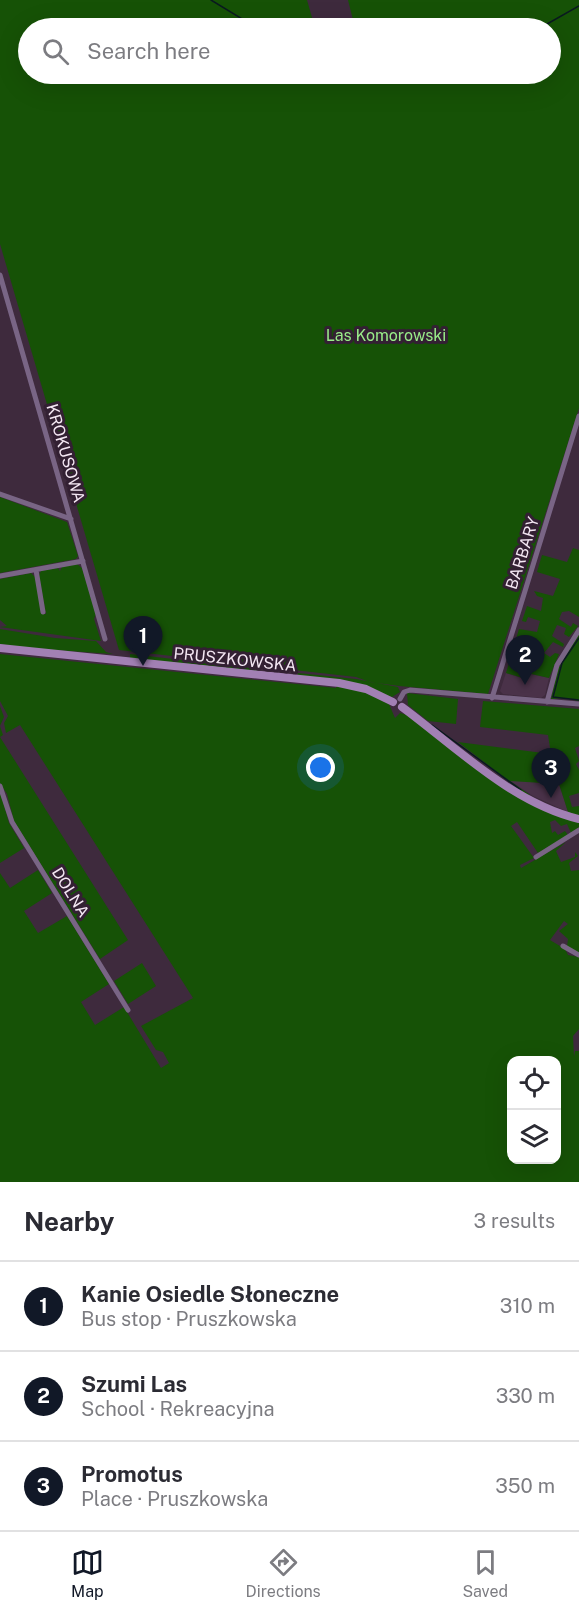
<!DOCTYPE html>
<html lang="en">
<head>
<meta charset="utf-8">
<style>
	body { margin:0; font-family:"Public Sans",sans-serif; background:#f2f2f3; color:#2b2b33 }
	.controls { position:absolute; right:18px; bottom:18px; display:grid; overflow:hidden; border-radius:12px; box-shadow:0 6px 24px #0002 }
	.controls button { width:54px; height:54px; display:grid; place-items:center; padding:0; border:0; border-bottom:2px solid #e1e1e2; background:#fff; color:#2b2b33; font:30px sans-serif }
	.you { position:absolute; left:321px; top:768px; width:21px; height:21px; margin:-15px; border:4px solid #fff; border-radius:50%; background:#1a73e8; box-shadow:0 0 0 9px #1a73e833 }
	.badge { display:grid; place-items:center; width:39px; height:39px; border-radius:50%; background:#111827; color:#fff; font-size:20px; font-weight:700 }
	.pin { position:absolute; translate:-50% -50px; filter:drop-shadow(0 2px 3px #0008) }
	.pin::after { content:''; position:absolute; top:32px; width:21px; height:18px; background:inherit; clip-path:polygon(0 0,100% 0,50% 100%) }
	.list { margin:0; padding:0; list-style:none }
	h2 { display:flex; justify-content:space-between; align-items:center; height:78px; margin:0; padding:0 24px; font-size:26px }
	h2 small { font-size:20px; font-weight:400; color:#7c7c81 }
	.list li { display:grid; grid-template-columns:39px 1fr auto; gap:18px; align-items:center; box-sizing:border-box; height:90px; padding:0 24px; border-top:2px solid #e1e1e2 }
	.list b { display:block; font-size:22px; white-space:nowrap }
	.list p { margin:0; font-size:20px; white-space:nowrap; color:#7c7c81 }
	.list em { font-size:20px; font-style:normal; color:#7c7c81 }
	.icon { flex:none; width:33px; height:33px; fill:none; stroke:currentColor; stroke-width:2; stroke-linecap:round; stroke-linejoin:round }
	.map { position:relative; flex:none; width:579px; height:1182px; overflow:hidden }
	.search { position:absolute; background:#fff; box-shadow:0 6px 24px #0002; left:18px; right:18px; top:18px; height:66px; display:flex; align-items:center; gap:15px; box-sizing:border-box; padding:0 21px; border-radius:33px; color:#7c7c81; font-size:22px }
	.sheet { height:348px; background:#fff }
	nav { display:flex; justify-content:space-around; align-items:center; box-sizing:border-box; height:84px; border-top:2px solid #e1e1e2; background:#fff; font-size:16px; color:#7c7c81 }
	nav a { display:grid; justify-items:center; gap:3px }
	nav .on { color:#111827 }
	.map>svg:first-child { display:block }
	.built { fill:#4a3249 }
	.green { fill:#165206; fill-rule:evenodd }
	.lines { fill:none; stroke-linecap:round; stroke-linejoin:round }
	.stream { stroke:#0a1920; stroke-width:1.5 }
	.street { stroke:#796585; stroke-width:5 }
	.secondary { stroke:#a280b4; stroke-width:8 }
	.labels { text-anchor:middle; stroke-width:6; stroke-linejoin:round; paint-order:stroke }
	.park-label { font-size:16px; fill:#99ec89; stroke:#332033 }
	.street-label { font-size:16px; fill:#f4e7f3; stroke:#332033 }
</style>
</head>
<body>
<div class="map">
<svg width="579" height="1182" viewBox="0 0 579 1182">
	<rect width="100%" height="100%" fill="#3e2a3d"/>
	<path class="built" d="M506 673 525 679 526 673 549 678 545 695 541 698 503 694 500 691Z
		M509 780 559 784 568 812 533 796Z"/>
	<path class="green" d="M0 0H307L315 28H28V74H550V28H355L348 0H579V408L488 694 399 686 370 682 356 677 119 650 0 244Z
		M0 497 67 522 78 556 76 559 0 573Z
		M573 548 579 550V617L569 611 562 612 559 619 571 627 573 623 578 626 569 637 564 634 566 628 557 625 552 636 564 644 563 647 553 642 544 653 550 657 555 653 559 654 549 678 527 673 526 679 506 673 519 629 537 632 540 621 528 617 526 622 522 621 527 606 541 611 543 598 537 596 534 591 553 596 560 579 537 572 542 555 567 562Z
		M77 564 82 568 96 614 94 619 101 641 0 627 7 626 0 620V579L31 573 35 577 42 614H46L39 575 41 571 58 568 60 571 62 567Z
		M0 629 55 638 96 641 106 652 113 654 26 648 0 644Z
		M579 634V701L564 698 551 699 558 669Z
		M0 654 336 688 337 685 362 691 389 704 395 718 400 713 407 715 507 787 579 823V827L571 833 567 824 561 826 555 820 550 822 552 833 555 831 558 835 565 831 568 835 538 853 517 822 511 826 534 858 520 865 521 868 566 842 556 851 561 862 575 857V852L578 856 569 863 571 871 579 870V954L567 947 568 939 559 931 568 924 564 921 550 940 565 949 568 955 579 957V1029L573 1036 574 1057 575 1051H579V1182H0V873L10 888 38 870 52 893 24 911 38 933 67 916 109 984 81 1002 95 1025 124 1007 161 1068 169 1063 163 1052 156 1050 141 1026 193 998 20 725 6 733 4 723 8 716 0 701ZM512 1060H556V1160H512Z
		M130 654 251 668 258 671 130 658Z
		M298 673 356 679 398 687 400 692 392 697 297 676Z
		M407 693 458 699 456 724 428 721 408 705Z
		M483 701 579 709V746L575 748 579 761 576 764 579 770V793L569 796 572 807 579 806V816L568 812 559 784 510 781 530 795 528 796 458 742 551 754 548 735 480 727Z
		M0 706 4 717 0 726 3 735 0 737 128 940 100 959 14 821 7 794 0 783Z
		M0 791 9 823 24 848 0 863Z
		M142 963 156 986 128 1004 114 981Z"/>
	<g class="lines">
		<path class="stream" d="M211 0 257 28
			M540 28 579 6
			M579 638 562 663 553 697 579 700
			M432 725 521 790"/>
		<path class="street" d="M0 275 105 639
			M0 494 71 519
			M36 570 43 612
			M0 576 83 561
			M492 698 579 416
			M400 699 404 692 410 690 579 704
			M547 702 557 665 579 630
			M0 786 12 822 128 1010
			M536 857 579 830
			M563 946 579 955"/>
		<path class="secondary" d="M0 648 339 683 366 689 393 702
			M402 707C456 747 512 803 579 819"/>
	</g>
	<g class="labels">
		<g class="park-label">
			<text x="386" y="341">Las Komorowski</text>
		</g>
		<g class="street-label">
			<text transform="translate(66 453) rotate(74)" y="6">KROKUSOWA</text>
			<text transform="translate(522 553) rotate(-72)" y="6">BARBARY</text>
			<text transform="translate(235 659) rotate(6)" y="6">PRUSZKOWSKA</text>
			<text transform="translate(71 892) rotate(58)" y="6">DOLNA</text>
		</g>
	</g>
</svg>
<div class="controls">
<button><svg class="icon" aria-label="locate" viewBox="0 0 24 24"><circle cx="12" cy="12" r="6"/><path d="M12 2v4M12 18v4M2 12h4M18 12h4"/></svg></button>
<button><svg class="icon" aria-label="layers" viewBox="0 0 24 24"><path d="M12 4l9 5-9 5-9-5zM3 14l9 5 9-5"/></svg></button>
</div>
<div class="you"></div>
<div class="pin badge" style="left:143px;top:666px">1</div>
<div class="pin badge" style="left:525px;top:685px">2</div>
<div class="pin badge" style="left:551px;top:798px">3</div>
<div class="search"><svg class="icon" aria-label="search" viewBox="0 0 24 24"><circle cx="10" cy="10" r="6"/><path d="M15 15l6 6"/></svg>Search here</div>
</div>
<section class="sheet">
<h2>Nearby<small>3 results</small></h2>
<ul class="list">
<li><span class="badge">1</span><div><b>Kanie Osiedle Słoneczne</b><p>Bus stop · Pruszkowska</p></div><em>310 m</em></li>
<li><span class="badge">2</span><div><b>Szumi Las</b><p>School · Rekreacyjna</p></div><em>330 m</em></li>
<li><span class="badge">3</span><div><b>Promotus</b><p>Place · Pruszkowska</p></div><em>350 m</em></li>
</ul>
</section>
<nav>
<a class="on"><svg class="icon" aria-label="map" viewBox="0 0 24 24"><path d="M3 6l6-2 6 2 6-2v14l-6 2-6-2-6 2zM9 4v14M15 6v14"/></svg>Map</a>
<a><svg class="icon" aria-label="directions" viewBox="0 0 24 24"><path d="M12 3l9 9-9 9-9-9zM9 14v-3h6M13 9l2 2-2 2"/></svg>Directions</a>
<a><svg class="icon" aria-label="saved" viewBox="0 0 24 24"><path d="M7 4h10v16l-5-4-5 4z"/></svg>Saved</a>
</nav>
</body>
</html>
